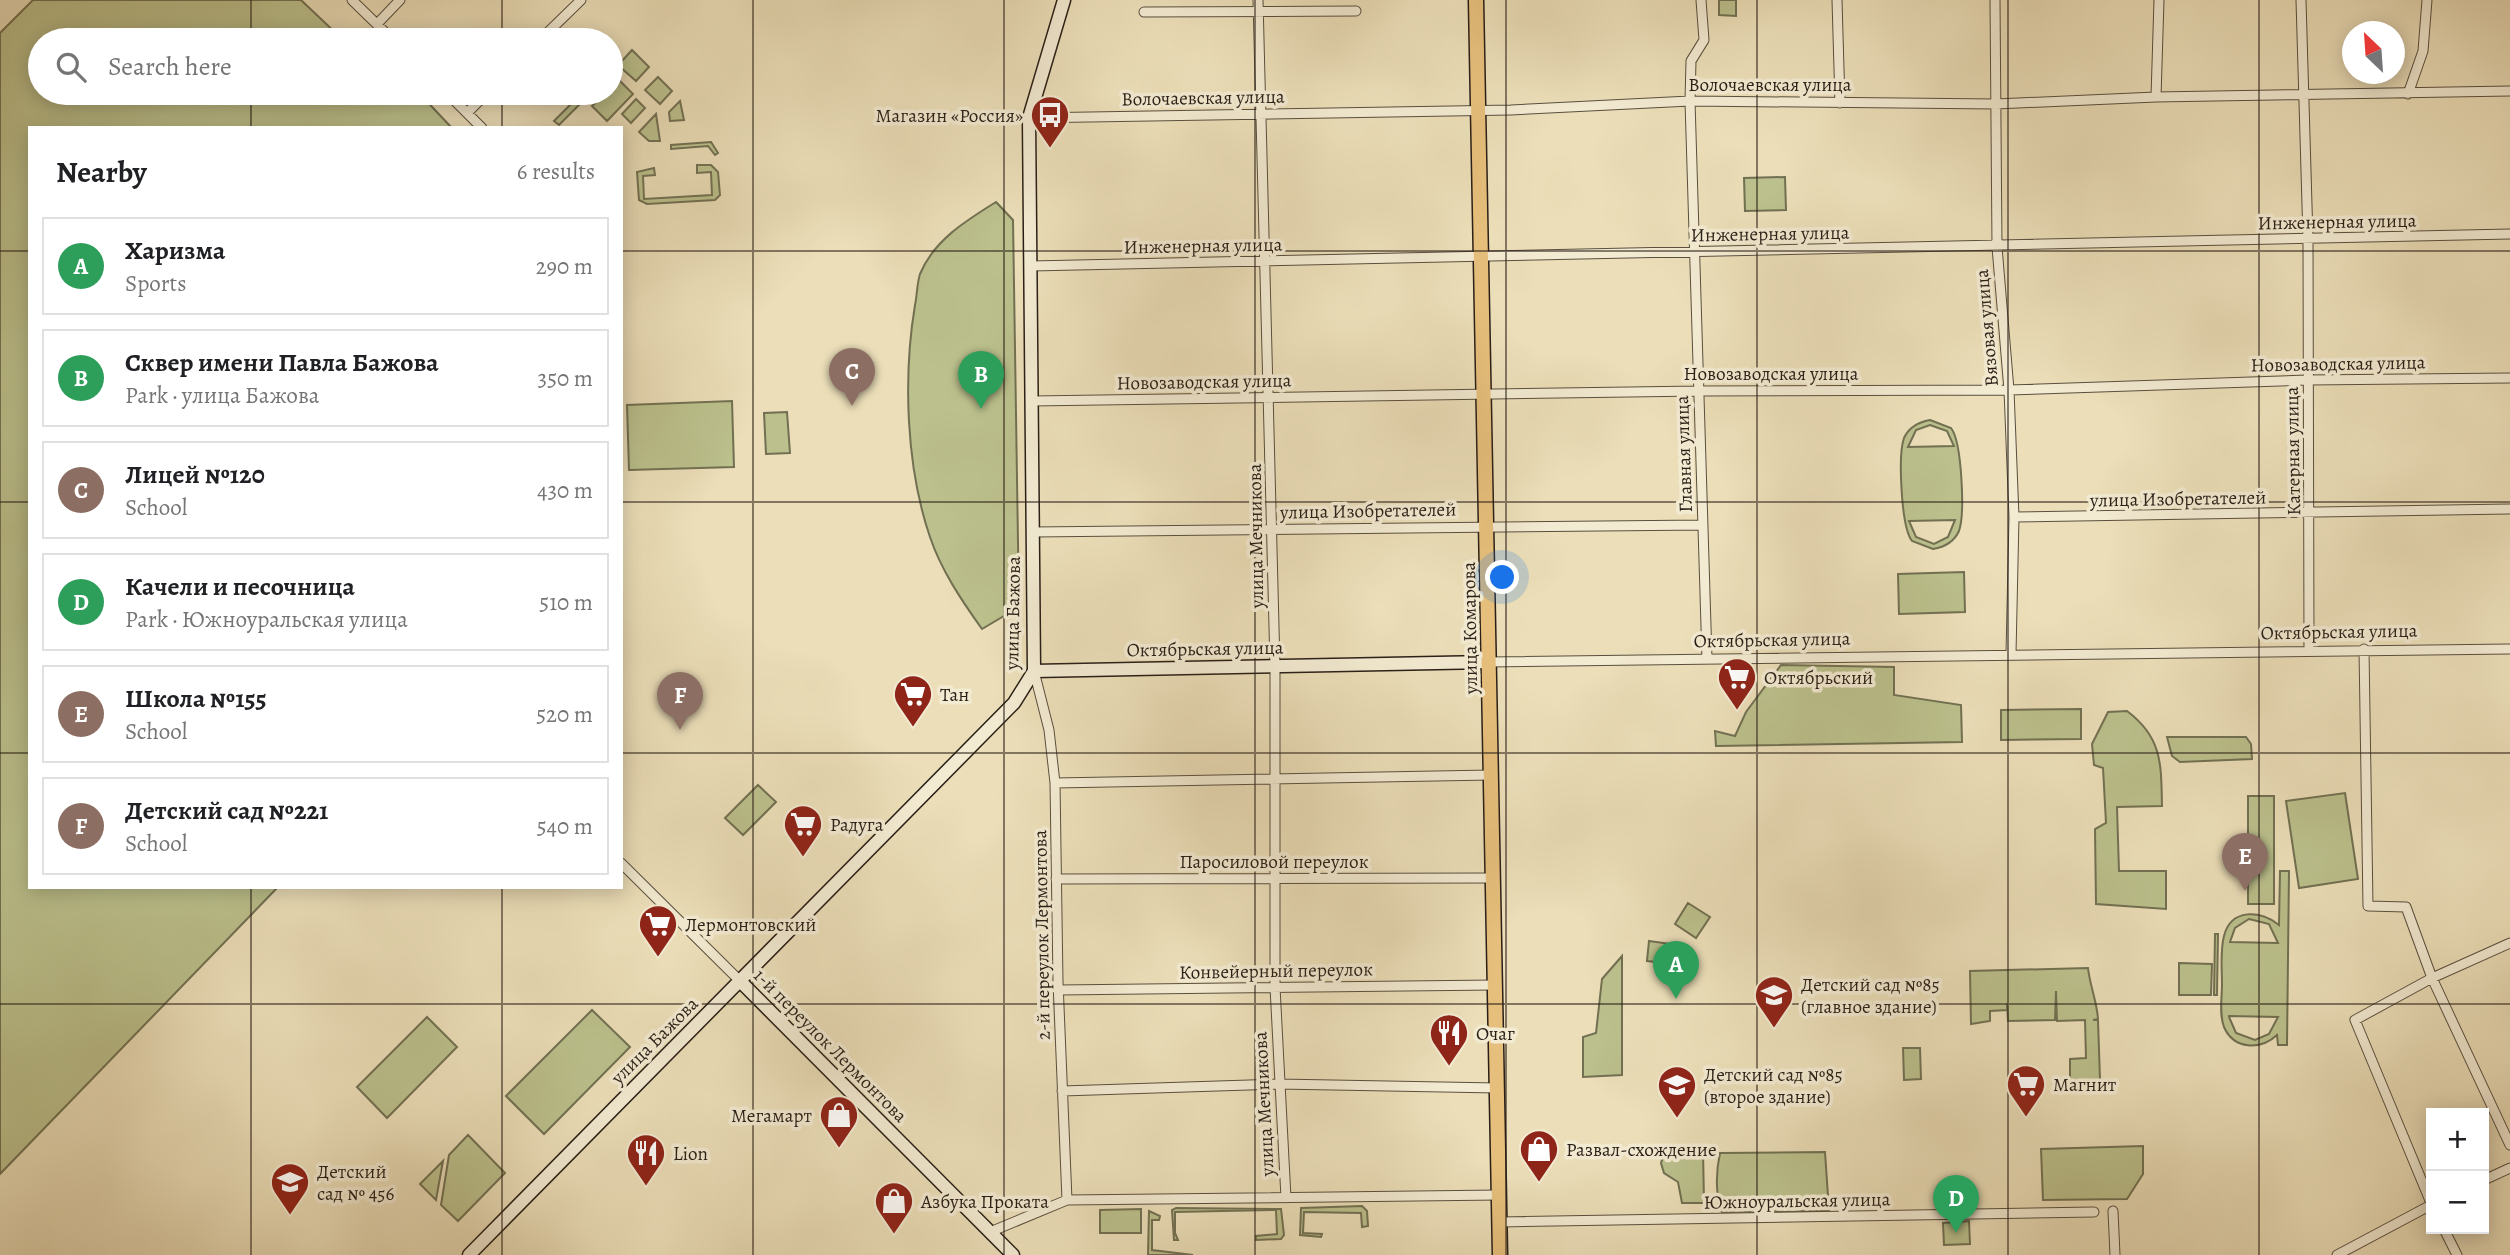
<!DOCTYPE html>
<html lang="en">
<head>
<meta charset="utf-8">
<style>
	body { margin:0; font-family:Alegreya,serif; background:#f6f6f6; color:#202124 }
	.controls { position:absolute; right:21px; bottom:21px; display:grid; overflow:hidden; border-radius:0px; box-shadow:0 4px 18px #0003 }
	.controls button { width:63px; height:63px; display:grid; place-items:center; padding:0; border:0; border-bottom:2px solid #e0e0e0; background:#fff; color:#202124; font:35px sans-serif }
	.compass { position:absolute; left:2342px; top:21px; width:63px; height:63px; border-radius:50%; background:#fff; box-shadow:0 4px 18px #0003; rotate:335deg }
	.you { position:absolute; left:1503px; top:578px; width:24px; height:24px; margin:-18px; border:5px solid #fff; border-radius:50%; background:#1a73e8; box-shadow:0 0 0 10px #1a73e833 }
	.badge { display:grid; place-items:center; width:46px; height:46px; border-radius:50%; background:#8f2418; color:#fff; font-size:23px; font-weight:700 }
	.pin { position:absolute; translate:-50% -58px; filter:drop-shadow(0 2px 4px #0008) }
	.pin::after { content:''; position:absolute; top:37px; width:24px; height:21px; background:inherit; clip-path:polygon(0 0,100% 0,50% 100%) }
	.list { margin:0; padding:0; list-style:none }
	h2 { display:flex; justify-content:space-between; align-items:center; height:91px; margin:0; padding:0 28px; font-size:30px }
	h2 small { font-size:23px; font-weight:400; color:#757577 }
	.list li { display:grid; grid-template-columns:46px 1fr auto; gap:21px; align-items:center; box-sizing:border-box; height:98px; margin:0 14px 14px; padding:0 14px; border:2px solid #e0e0e0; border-radius:0px }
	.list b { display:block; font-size:26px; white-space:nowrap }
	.list p { margin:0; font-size:23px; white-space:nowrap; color:#757577 }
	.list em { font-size:23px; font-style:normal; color:#757577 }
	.icon { flex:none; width:38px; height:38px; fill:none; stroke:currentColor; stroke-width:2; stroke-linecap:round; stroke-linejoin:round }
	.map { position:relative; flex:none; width:2510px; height:1255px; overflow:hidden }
	.search { position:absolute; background:#fff; box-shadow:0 4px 18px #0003; left:28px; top:28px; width:595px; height:77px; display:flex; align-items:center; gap:18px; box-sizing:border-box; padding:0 24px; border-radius:38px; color:#757577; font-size:26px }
	.panel { position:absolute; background:#fff; box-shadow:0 4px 18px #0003; left:28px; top:126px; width:595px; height:763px; border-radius:0px }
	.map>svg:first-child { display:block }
	.green { fill:#bbc08c; stroke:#727052; stroke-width:2; fill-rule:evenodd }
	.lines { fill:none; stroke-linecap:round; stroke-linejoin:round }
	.street-casing { stroke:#5a4f3f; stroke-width:11 }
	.secondary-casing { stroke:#2a1f17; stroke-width:15 }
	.primary-casing { stroke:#2a1f17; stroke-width:17 }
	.street { stroke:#f2ead1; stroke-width:9 }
	.secondary { stroke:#f2ead1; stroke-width:12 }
	.primary { stroke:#e6bf7c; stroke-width:14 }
	.grid { fill:none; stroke:#2a1f17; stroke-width:2; stroke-opacity:0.55 }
	.labels { text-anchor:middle; stroke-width:7; stroke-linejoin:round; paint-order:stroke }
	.street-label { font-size:19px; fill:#2a1f17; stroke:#f2ead1 }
	.poi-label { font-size:19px; fill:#2a1f17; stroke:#f2ead1; text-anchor:start }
</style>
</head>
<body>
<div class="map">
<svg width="2510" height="1255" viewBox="0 0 2510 1255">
	<rect width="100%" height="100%" fill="#ebdeb8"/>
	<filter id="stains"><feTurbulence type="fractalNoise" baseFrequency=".00286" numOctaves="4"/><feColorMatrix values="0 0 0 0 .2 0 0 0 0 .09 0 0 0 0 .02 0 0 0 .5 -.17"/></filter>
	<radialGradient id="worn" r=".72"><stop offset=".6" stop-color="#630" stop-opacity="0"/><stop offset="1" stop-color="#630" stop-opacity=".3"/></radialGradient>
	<path class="green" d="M33 0H301L341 38 361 32 369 40H40V93H419L452 128H30V887H278L0 1174V33Z
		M1719 0H1736V16L1719 15Z
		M632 50 649 67 636 81 620 67 621 62Z
		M658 77 672 91 660 104 645 90Z
		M619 80 633 94 607 121 592 106 606 93H611V88Z
		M636 99 645 108 631 123 622 114Z
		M680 101 684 120 670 121 669 112Z
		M573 102 581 103 559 125 554 121Z
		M656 114 660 141H649L639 132Z
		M711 142 718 153 715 155 708 146 671 149V145Z
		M697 165H711L718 172 720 195 715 200 647 204 639 200 637 172 654 168 655 175 643 176 644 199 712 195 711 172 697 173Z
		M1785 177 1786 210 1745 211 1744 178Z
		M996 202 1013 220 1019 607 982 629C962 601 941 570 930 537 906 467 903 377 915 305 917 296 917 283 920 274 934 240 967 220 996 202Z
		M732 401 734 467 629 470 627 405Z
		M787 412 790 453 766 454 764 413Z
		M1930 420 1951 428C1962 442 1965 514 1959 531 1954 542 1945 547 1933 549L1912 541C1901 527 1898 455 1904 438 1909 427 1919 422 1930 420ZM1930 425 1947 431 1954 446 1908 447 1916 430ZM1955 520 1948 537 1934 544 1916 537 1909 521Z
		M1964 572 1965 612 1899 614 1898 574Z
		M1781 665 1894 667V695L1961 705 1962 742 1716 746 1715 731 1735 736 1746 712Z
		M2081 709V739L2001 740V710Z
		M2127 711C2163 738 2161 765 2162 806L2117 807 2119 871H2166V909L2096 904 2095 829 2106 823 2103 768 2094 765 2092 744 2108 712Z
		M2167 737H2246L2251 744 2252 759 2180 762 2172 756Z
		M758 785 776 802 743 835 725 818Z
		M2345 793 2358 879 2299 888 2286 801Z
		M2248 796H2274V904H2248Z
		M2280 871H2289L2287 1045H2278L2277 1035C2261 1050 2234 1050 2224 1027 2219 1014 2222 998 2222 984 2222 969 2220 951 2224 936 2231 908 2261 910 2279 925ZM2249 919 2269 924 2278 943 2230 942 2235 928ZM2229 1017V1016L2278 1017 2269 1034 2255 1040 2236 1033Z
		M1688 903 1710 917 1696 938 1675 924Z
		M2215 934H2218L2217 995H2214Z
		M1649 941 1686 946 1685 965 1647 961Z
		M1622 956V1075L1583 1077V1037L1596 1033 1602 979Z
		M2179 963 2212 964 2211 995H2179Z
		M2088 968C2090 986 2097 1002 2098 1019L2093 1020H2098L2100 1080 2070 1081V1059L2086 1058 2085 1020 2057 1021 2056 991 2055 1020 2008 1021 2007 1003V1010L1990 1011V1021L1971 1024 1970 971Z
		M592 1010 630 1047 544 1134 506 1096Z
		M427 1017 457 1047 387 1118 357 1087Z
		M1903 1048H1920L1921 1079 1904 1080Z
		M468 1135 505 1173 458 1221 441 1205 449 1155Z
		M2143 1146V1174L2127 1199 2043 1200 2041 1149Z
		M1672 1149H1703L1704 1203H1682L1678 1182 1664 1173 1661 1163 1664 1154Z
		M1825 1152 1829 1211 1722 1212C1715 1195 1716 1171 1720 1153Z
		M443 1161 436 1200 420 1184Z
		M1362 1206 1367 1211 1368 1226 1362 1227 1361 1213 1304 1212 1303 1233 1322 1234 1321 1237 1300 1235 1301 1208Z
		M1176 1208 1281 1209 1284 1235 1281 1239 1256 1240V1236L1277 1234 1276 1210 1175 1212V1233L1178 1240H1174L1172 1210Z
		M1141 1209V1233H1100V1210Z
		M1149 1211 1160 1216 1159 1220H1152V1250L1193 1255H1148Z
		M1969 1221 1970 1244 1944 1245 1943 1223Z"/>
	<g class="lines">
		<g class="street-casing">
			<path id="street" d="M352 0 393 40
				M1258 0 1275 666V987L1286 1198
				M1701 0 1704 40 1691 61 1690 101 1707 659
				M1837 0 1840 103
				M1995 0 1997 247 2009 390 2014 517 2011 654
				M2301 0 2308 239 2309 650
				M1144 12 1356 11
				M377 24 400 0
				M540 40 581 0
				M447 93 467 113
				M2408 94 2423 51 2427 0
				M2156 97 2159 0
				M1029 118 1511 110 1690 101 1996 104 2156 97 2510 91
				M482 128 467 113 487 93
				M1031 266 2510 234
				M1032 401 1699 391 2009 390 2308 380 2510 378
				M2014 517 2510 509
				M1033 532 1703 525
				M2364 649 2368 906 2406 907 2432 978 2510 1145
				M1488 662 2510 649
				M1034 671 1049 730 1055 783 1058 982 1067 1200
				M1055 783 1491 775
				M621 863 740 981
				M1056 879 1492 878
				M1059 990 1495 985
				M1062 1091 1278 1084 1497 1088
				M2484 1180 2510 1168
				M2431 1203 2355 1020 2432 978 2510 943
				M2113 1211 2115 1255
				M1500 1222 2094 1212
				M2444 1229 2457 1255
				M990 1232 1067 1200 1499 1195
				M2337 1255 2431 1205"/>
		</g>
		<g class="secondary-casing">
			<path id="secondary" d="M1034 671 1488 662
				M740 981 1013 1255
				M469 1255 1014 703 1034 671 1029 118 1064 0"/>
		</g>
		<g class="primary-casing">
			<path id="primary" d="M1476 0 1500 1255"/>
		</g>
		<use href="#street" class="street"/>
		<use href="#secondary" class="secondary"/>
		<use href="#primary" class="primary"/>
	</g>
	<path class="grid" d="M251 0V40M502 0V40M753 0V1255M1004 0V1255M1255 0V1255M1506 0V1255M1757 0V1255M2008 0V1255M2259 0V1255M251 93V128M502 93V128M0 251H30M621 251H2510M0 502H30M621 502H2510M0 753H30M621 753H2510M251 887V1255M502 887V1255M0 1004H2510"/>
	<defs>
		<g id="bus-pin" transform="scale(2.0125)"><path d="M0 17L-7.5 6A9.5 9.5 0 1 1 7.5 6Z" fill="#8f2418" stroke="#f2ead1"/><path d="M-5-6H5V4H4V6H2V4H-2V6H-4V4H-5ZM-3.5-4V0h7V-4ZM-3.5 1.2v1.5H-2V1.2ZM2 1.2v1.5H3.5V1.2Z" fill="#fff"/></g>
		<g id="supermarket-pin" transform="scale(2.0125)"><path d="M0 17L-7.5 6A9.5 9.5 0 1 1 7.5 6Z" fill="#8f2418" stroke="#f2ead1"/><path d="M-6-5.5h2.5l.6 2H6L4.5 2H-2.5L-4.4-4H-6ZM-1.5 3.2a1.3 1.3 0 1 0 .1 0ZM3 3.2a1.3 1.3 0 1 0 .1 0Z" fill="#fff"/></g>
		<g id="school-pin" transform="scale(2.0125)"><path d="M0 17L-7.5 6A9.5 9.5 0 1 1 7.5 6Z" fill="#8f2418" stroke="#f2ead1"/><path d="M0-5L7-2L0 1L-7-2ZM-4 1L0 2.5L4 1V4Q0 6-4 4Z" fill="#fff"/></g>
		<g id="restaurant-pin" transform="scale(2.0125)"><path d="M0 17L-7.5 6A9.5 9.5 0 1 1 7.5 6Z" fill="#8f2418" stroke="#f2ead1"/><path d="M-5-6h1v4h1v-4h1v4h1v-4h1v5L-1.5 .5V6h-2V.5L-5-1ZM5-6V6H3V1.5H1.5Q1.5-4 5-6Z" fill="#fff"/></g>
		<g id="shop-pin" transform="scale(2.0125)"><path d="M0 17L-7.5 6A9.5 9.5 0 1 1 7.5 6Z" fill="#8f2418" stroke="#f2ead1"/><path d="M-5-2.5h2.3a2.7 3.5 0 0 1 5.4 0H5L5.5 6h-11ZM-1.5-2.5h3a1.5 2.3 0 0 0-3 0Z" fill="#fff"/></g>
	</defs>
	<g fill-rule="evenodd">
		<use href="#bus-pin" x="1050" y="115"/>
		<use href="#supermarket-pin" x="1737" y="677"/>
		<use href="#supermarket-pin" x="913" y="694"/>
		<use href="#supermarket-pin" x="803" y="824"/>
		<use href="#supermarket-pin" x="658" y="924"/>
		<use href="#school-pin" x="1774" y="995"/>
		<use href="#restaurant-pin" x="1449" y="1033"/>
		<use href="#supermarket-pin" x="2026" y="1084"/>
		<use href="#school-pin" x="1677" y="1085"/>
		<use href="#shop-pin" x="839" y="1115"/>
		<use href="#shop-pin" x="1539" y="1149"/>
		<use href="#restaurant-pin" x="646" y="1153"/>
		<use href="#school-pin" x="290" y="1182"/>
		<use href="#shop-pin" x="894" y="1201"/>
	</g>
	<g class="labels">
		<g class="street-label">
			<text x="1770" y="91">Волочаевская улица</text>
			<text transform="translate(1203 97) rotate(-1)" y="7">Волочаевская улица</text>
			<text transform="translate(2337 221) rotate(-1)" y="7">Инженерная улица</text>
			<text transform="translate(1770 233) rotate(-1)" y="7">Инженерная улица</text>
			<text transform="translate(1203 245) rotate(-1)" y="7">Инженерная улица</text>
			<text transform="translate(1986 328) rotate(-95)" y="7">Вязовая улица</text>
			<text transform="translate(2338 363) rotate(-1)" y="7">Новозаводская улица</text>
			<text x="1771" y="380">Новозаводская улица</text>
			<text transform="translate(1204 381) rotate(-1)" y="7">Новозаводская улица</text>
			<text transform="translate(2292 451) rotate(-91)" y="7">Катерная улица</text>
			<text transform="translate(1683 454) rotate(-92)" y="7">Главная улица</text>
			<text transform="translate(2178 498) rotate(-1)" y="7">улица Изобретателей</text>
			<text transform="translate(1368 510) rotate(-1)" y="7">улица Изобретателей</text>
			<text transform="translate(1255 536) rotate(-91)" y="7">улица Мечникова</text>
			<text transform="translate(1012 613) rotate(-89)" y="7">улица Бажова</text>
			<text transform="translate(1469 628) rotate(-91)" y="7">улица Комарова</text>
			<text transform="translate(2339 631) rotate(-1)" y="7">Октябрьская улица</text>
			<text transform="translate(1772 639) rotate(-1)" y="7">Октябрьская улица</text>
			<text transform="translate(1205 648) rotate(-1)" y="7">Октябрьская улица</text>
			<text x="1274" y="868">Паросиловой переулок</text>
			<text transform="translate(1041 935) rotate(-91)" y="7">2-й переулок Лермонтова</text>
			<text transform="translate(1276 970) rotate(-1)" y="7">Конвейерный переулок</text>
			<text transform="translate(654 1040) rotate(-45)" y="7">улица Бажова</text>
			<text transform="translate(831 1045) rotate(45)" y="7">1-й переулок Лермонтова</text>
			<text transform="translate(1263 1104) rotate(-93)" y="7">улица Мечникова</text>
			<text transform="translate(1797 1200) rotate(-1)" y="7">Южноуральская улица</text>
		</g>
		<g class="poi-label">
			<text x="1023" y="122" text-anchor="end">Магазин «Россия»</text>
			<text x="1764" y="684">Октябрьский</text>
			<text x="940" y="701">Тан</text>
			<text x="830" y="831">Радуга</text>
			<text x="685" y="931">Лермонтовский</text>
			<text x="1801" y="991">Детский сад №85<tspan x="1801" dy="22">(главное здание)</tspan></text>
			<text x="1476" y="1040">Очаг</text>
			<text x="1704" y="1081">Детский сад №85<tspan x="1704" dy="22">(второе здание)</tspan></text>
			<text x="2053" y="1091">Магнит</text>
			<text x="812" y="1122" text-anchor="end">Мегамарт</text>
			<text x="1566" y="1156">Развал-схождение</text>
			<text x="673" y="1160">Lion</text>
			<text x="317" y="1178">Детский<tspan x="317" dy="22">сад № 456</tspan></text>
			<text x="921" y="1208">Азбука Проката</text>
		</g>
	</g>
	<rect width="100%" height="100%" filter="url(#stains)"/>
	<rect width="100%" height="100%" fill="url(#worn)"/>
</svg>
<div class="controls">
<button>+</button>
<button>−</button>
</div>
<svg class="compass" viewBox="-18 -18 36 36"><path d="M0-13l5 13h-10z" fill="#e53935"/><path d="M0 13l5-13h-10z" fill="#757577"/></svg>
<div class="you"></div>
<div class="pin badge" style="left:1676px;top:999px;background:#2e9e5b">A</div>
<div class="pin badge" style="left:981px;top:409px;background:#2e9e5b">B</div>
<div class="pin badge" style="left:852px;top:406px;background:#8d6e63">C</div>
<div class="pin badge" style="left:1956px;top:1233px;background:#2e9e5b">D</div>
<div class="pin badge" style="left:2245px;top:891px;background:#8d6e63">E</div>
<div class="pin badge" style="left:680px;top:730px;background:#8d6e63">F</div>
<div class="search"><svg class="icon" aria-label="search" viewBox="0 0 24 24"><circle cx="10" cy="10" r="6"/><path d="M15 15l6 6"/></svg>Search here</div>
<section class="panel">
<h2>Nearby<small>6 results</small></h2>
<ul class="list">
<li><span class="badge" style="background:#2e9e5b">A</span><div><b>Харизма</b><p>Sports</p></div><em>290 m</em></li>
<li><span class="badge" style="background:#2e9e5b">B</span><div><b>Сквер имени Павла Бажова</b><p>Park · улица Бажова</p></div><em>350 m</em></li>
<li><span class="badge" style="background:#8d6e63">C</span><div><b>Лицей №120</b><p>School</p></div><em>430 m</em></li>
<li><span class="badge" style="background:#2e9e5b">D</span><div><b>Качели и песочница</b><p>Park · Южноуральская улица</p></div><em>510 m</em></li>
<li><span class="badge" style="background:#8d6e63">E</span><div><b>Школа №155</b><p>School</p></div><em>520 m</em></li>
<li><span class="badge" style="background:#8d6e63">F</span><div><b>Детский сад №221</b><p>School</p></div><em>540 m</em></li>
</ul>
</section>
</div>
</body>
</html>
